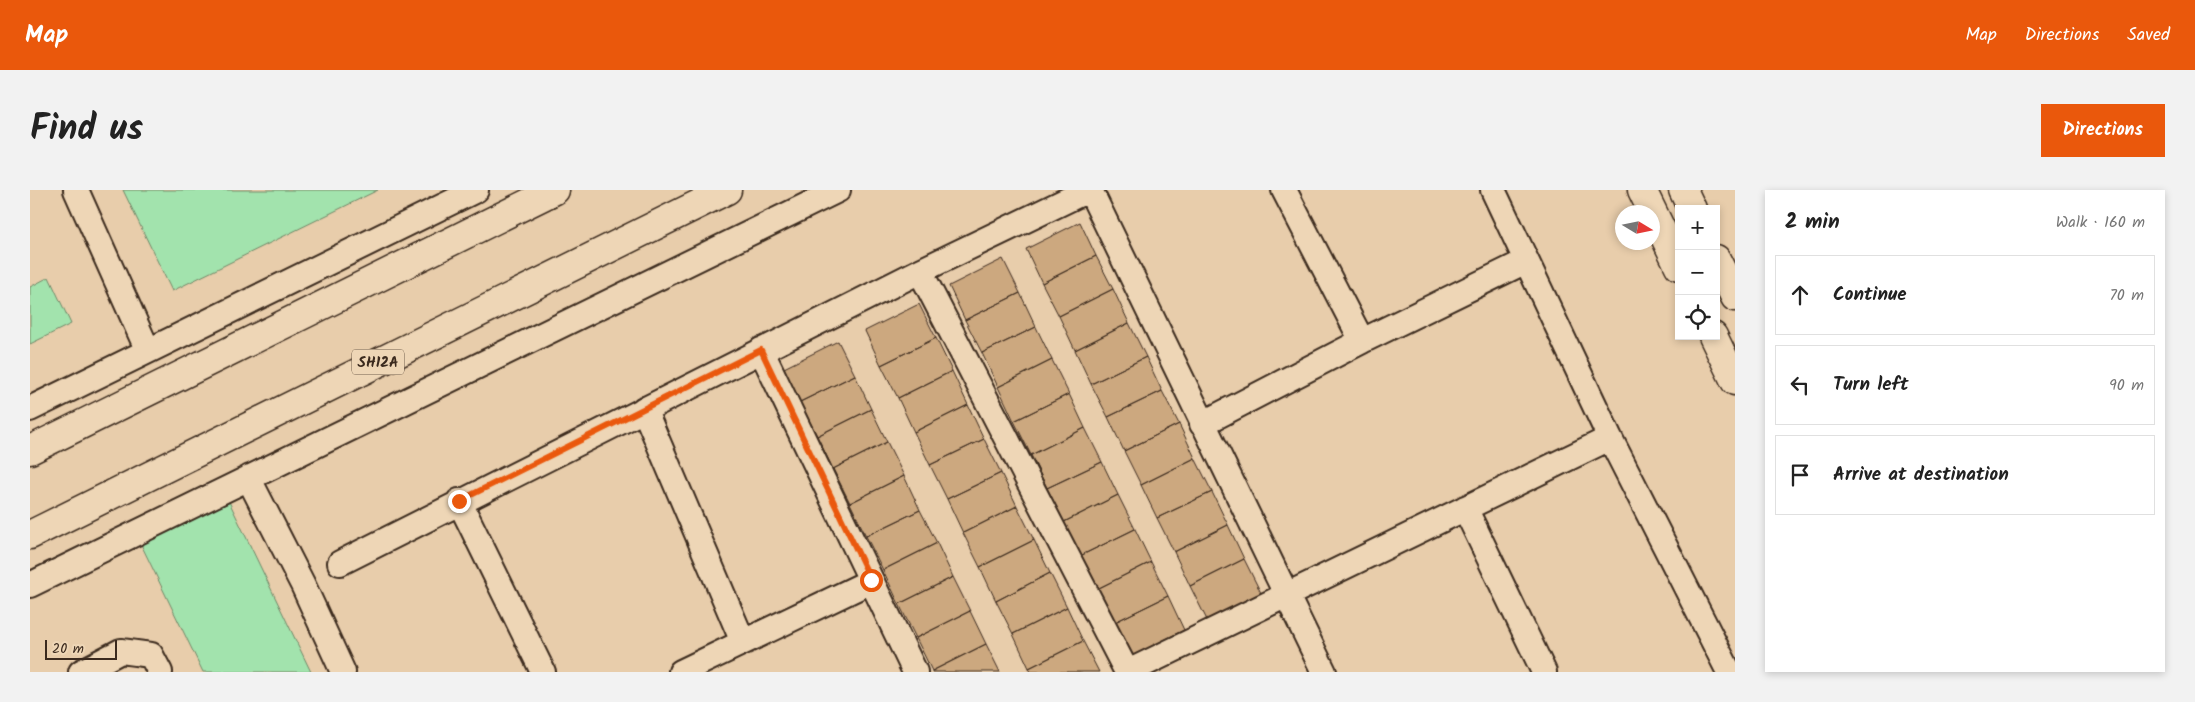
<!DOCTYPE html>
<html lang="en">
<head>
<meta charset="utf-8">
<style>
	body { margin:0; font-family:Kalam,sans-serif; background:#f2f2f2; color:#222 }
	.controls { position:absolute; right:15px; top:15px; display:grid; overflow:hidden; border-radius:0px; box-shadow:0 2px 8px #0003 }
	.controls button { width:45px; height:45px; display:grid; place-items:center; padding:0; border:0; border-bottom:1px solid #e0e0e0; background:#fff; color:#222; font:25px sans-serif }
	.compass { position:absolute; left:1585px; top:15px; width:45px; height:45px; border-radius:50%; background:#fff; box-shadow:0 2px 8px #0003; rotate:100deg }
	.scale { position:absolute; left:15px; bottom:12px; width:72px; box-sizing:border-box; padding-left:5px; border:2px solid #3b2a1e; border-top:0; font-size:14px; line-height:18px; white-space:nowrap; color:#3b2a1e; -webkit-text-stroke:4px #eed6b6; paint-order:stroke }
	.stop { position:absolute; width:15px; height:15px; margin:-11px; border:4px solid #ea580c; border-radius:50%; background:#fff }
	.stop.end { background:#ea580c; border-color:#fff; box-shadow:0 1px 5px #0008 }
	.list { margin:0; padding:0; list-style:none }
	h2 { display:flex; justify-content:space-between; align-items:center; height:65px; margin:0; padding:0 20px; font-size:21px }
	h2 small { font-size:16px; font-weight:400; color:#767676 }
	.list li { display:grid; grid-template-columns:32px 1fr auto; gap:15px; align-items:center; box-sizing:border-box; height:80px; margin:0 10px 10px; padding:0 10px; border:1px solid #e0e0e0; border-radius:0px }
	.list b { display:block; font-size:19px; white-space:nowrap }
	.list em { font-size:16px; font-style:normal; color:#767676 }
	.icon { flex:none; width:28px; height:28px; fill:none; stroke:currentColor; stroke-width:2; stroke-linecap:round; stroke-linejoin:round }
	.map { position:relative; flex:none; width:1705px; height:482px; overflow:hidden; border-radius:0px }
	header { display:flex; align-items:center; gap:30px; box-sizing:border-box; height:70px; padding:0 25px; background:#ea580c; color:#fff }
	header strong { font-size:24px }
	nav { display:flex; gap:28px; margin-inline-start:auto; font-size:18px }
	.intro { display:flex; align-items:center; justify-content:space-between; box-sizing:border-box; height:120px; padding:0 30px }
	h1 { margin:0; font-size:35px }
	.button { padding:12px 22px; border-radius:0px; background:#ea580c; color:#fff; font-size:18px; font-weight:700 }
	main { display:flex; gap:30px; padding:0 30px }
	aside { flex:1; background:#fff; border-radius:0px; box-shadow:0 2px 8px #0003 }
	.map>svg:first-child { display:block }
	.green { fill:#a2e3ad; stroke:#6e8666 }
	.building { fill:#cca87f; stroke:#3b2a1e }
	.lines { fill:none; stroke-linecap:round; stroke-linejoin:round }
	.minor-casing { stroke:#3b2a1e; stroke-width:28 }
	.major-casing { stroke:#3b2a1e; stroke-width:31 }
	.minor { stroke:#eed6b6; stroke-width:24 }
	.major { stroke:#eed6b6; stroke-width:28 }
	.route { stroke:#ea580c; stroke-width:6 }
	.labels { text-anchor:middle; stroke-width:4; stroke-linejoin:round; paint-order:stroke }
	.shield { fill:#eed6b6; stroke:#715e4c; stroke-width:1 }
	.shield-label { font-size:15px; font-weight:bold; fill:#3b2a1e }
</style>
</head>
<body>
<header>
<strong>Map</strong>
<nav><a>Map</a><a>Directions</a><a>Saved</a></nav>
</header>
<div class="intro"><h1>Find us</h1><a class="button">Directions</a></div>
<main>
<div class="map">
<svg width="1705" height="482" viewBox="0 0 1705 482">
	<rect width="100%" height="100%" fill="#e8cdab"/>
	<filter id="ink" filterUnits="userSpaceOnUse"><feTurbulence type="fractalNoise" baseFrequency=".02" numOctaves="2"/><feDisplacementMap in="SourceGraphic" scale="10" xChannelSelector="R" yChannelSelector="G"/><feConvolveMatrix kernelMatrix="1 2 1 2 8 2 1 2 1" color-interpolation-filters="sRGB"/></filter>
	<g filter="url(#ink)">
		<path class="green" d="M93 0H348L142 101Z
			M19 87 41 134 0 154V97Z
			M192 297 281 482H173L104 340Z"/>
		<path class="building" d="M1050 32 1066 66 1012 93 996 59Z
			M1066 66 1083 99 1029 126 1012 93Z
			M973 69 990 103 935 130 919 96Z
			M1083 99 1099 133 1045 160 1029 126Z
			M990 103 1006 137 952 163 935 130Z
			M889 114 906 148 851 175 835 141Z
			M1099 133 1116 167 1061 194 1045 160Z
			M1006 137 1022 170 968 197 952 163Z
			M906 148 922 181 868 208 851 175Z
			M808 151 825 185 770 212 754 178Z
			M1116 167 1132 201 1078 227 1061 194Z
			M1022 170 1039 204 984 231 968 197Z
			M922 181 938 215 884 242 868 208Z
			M825 185 841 219 787 246 770 212Z
			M1132 201 1149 234 1094 261 1078 227Z
			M1039 204 1055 238 1001 265 984 231Z
			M938 215 954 249 900 275 884 242Z
			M841 219 857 252 803 279 787 246Z
			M1149 234 1165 268 1111 295 1094 261Z
			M1055 238 1072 272 1017 298 1001 265Z
			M954 249 971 283 917 309 900 275Z
			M857 252 874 286 820 313 803 279Z
			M1165 268 1182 302 1127 328 1111 295Z
			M1072 272 1088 305 1034 332 1017 298Z
			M971 283 987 316 933 343 917 309Z
			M874 286 890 320 836 346 820 313Z
			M1182 302 1198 335 1144 362 1127 328Z
			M1088 305 1105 339 1050 366 1034 332Z
			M987 316 1004 350 950 377 933 343Z
			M890 320 907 353 853 380 836 346Z
			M1198 335 1214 369 1160 396 1144 362Z
			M1105 339 1121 372 1067 399 1050 366Z
			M1004 350 1020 383 966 411 950 377Z
			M907 353 923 387 869 414 853 380Z
			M1214 369 1231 403 1177 430 1160 396Z
			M1121 372 1138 406 1083 433 1067 399Z
			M1020 383 1037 417 983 444 966 411Z
			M923 387 940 421 886 448 869 414Z
			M1138 406 1154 440 1100 467 1083 433Z
			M1037 417 1053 451 999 478 983 444Z
			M940 421 956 454 902 481 886 448Z
			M1053 451 1069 482H1001L999 478Z
			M956 454 970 482H902V481Z"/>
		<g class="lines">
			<g class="minor-casing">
				<path id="minor" d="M46 0 118 161
					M1060 0 1294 482
					M1254 0 1332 151
					M1463 0 1580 248 1699 482
					M890 81 1097 482
					M731 160 885 482
					M0 219 446 0
					M614 219 713 452
					M1172 234 1332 151 1496 71
					M220 287 224 299 273 395 313 482
					M429 311 513 482
					M1435 318 1514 482
					M310 373 890 81 1058 0
					M0 395 808 0
					M51 482 91 461 121 465 130 482
					M651 482 841 391
					M1098 482 1580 248"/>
			</g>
			<g class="major-casing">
				<path id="major" d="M1612 0 1649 76
					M1653 0 1662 19
					M1686 69 1705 107
					M1683 146 1705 191
					M0 260 525 0
					M0 345 697 0"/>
			</g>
			<use href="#minor" class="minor"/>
			<use href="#major" class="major"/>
		</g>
	</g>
	<g class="lines" filter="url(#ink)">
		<path class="route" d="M429 311 731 160 841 390"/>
	</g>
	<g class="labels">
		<rect class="shield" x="322" y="159.5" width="52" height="25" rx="4"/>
		<g class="shield-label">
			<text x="348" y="177">SH12A</text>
		</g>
	</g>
</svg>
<div class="controls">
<button>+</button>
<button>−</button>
<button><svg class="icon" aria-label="locate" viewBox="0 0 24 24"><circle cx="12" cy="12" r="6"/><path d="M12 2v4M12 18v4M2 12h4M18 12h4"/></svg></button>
</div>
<svg class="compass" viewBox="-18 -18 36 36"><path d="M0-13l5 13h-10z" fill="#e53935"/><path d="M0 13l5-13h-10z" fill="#767676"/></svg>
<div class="scale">20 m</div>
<div class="stop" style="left:841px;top:390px"></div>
<div class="stop end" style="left:429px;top:311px"></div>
</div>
<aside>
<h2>2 min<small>Walk · 160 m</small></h2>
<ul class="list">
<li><svg class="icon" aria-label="ahead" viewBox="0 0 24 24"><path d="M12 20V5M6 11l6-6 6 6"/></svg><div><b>Continue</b></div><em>70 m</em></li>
<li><svg class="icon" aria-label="left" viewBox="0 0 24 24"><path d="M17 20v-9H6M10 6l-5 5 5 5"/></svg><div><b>Turn left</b></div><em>90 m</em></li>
<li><svg class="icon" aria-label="arrive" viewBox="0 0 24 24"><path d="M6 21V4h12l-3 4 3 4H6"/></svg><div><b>Arrive at destination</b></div></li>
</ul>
</aside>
</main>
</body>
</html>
